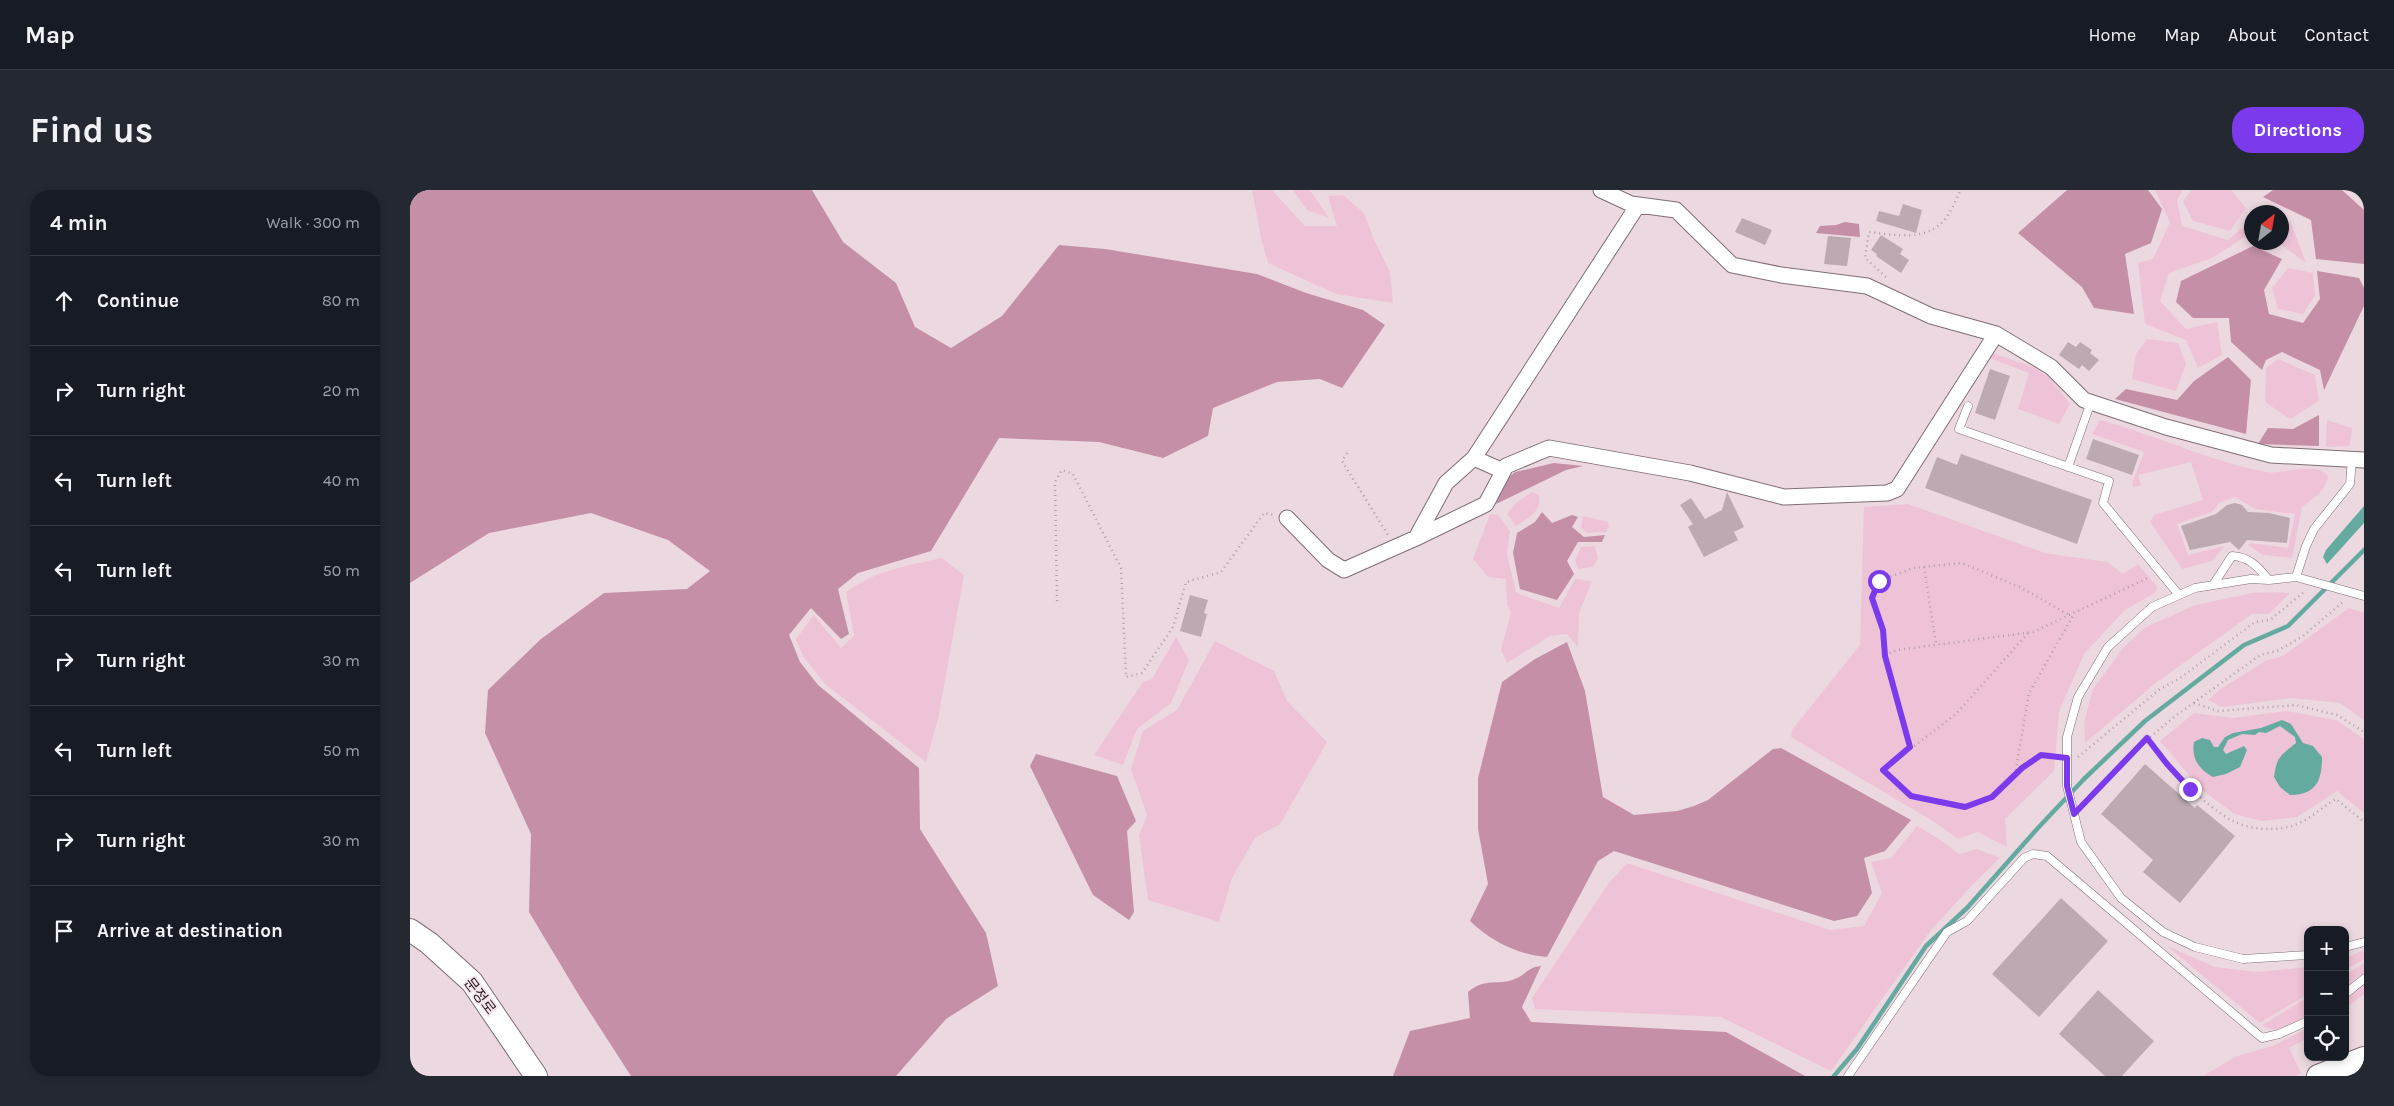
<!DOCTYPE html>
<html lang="en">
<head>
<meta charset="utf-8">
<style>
	body { margin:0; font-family:Karla,"Noto Sans KR",sans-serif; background:#242831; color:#f1f3f6 }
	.controls { position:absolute; right:15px; bottom:15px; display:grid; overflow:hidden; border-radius:10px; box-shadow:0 2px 8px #0003 }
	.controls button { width:45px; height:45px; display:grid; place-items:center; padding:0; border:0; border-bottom:1px solid #363941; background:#171b24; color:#f1f3f6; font:25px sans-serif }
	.compass { position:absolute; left:1834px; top:15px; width:45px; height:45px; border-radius:50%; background:#171b24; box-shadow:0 2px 8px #0003; rotate:31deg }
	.stop { position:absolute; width:15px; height:15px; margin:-11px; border:4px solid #7c3aed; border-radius:50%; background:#fff }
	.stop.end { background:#7c3aed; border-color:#fff; box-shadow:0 1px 5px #0008 }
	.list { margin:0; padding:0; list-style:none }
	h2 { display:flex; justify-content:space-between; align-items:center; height:65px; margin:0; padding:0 20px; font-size:21px }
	h2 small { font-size:16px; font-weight:400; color:#9ea1a6 }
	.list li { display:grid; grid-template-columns:32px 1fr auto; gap:15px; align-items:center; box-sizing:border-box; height:90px; padding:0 20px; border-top:1px solid #363941 }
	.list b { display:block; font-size:19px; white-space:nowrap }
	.list em { font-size:16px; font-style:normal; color:#9ea1a6 }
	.icon { flex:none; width:28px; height:28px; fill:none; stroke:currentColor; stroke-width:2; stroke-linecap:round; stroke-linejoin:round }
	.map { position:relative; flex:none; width:1954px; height:886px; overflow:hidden; border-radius:20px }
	header { display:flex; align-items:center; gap:30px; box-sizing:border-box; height:70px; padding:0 25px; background:#171b24; border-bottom:1px solid #363941 }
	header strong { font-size:24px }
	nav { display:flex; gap:28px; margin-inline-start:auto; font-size:18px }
	.intro { display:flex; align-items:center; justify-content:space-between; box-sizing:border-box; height:120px; padding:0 30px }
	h1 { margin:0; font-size:35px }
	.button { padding:12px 22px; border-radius:20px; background:#7c3aed; color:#fff; font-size:18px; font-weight:700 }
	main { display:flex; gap:30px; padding:0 30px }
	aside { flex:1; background:#171b24; border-radius:20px; box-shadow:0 2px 8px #0003 }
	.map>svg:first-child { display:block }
	.green { fill:#efc3d7 }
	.forest { fill:#c58fa8 }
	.water { fill:#64aa9f }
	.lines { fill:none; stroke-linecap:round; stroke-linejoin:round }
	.stream { stroke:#64aa9f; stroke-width:4.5 }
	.building { fill:#bca9b1 }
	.lane-casing { stroke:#7f6e75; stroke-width:9 }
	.street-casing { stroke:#7f6e75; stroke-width:17 }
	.secondary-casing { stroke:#7f6e75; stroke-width:24 }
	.path { stroke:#af9fa6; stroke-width:2.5; stroke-dasharray:1 4; stroke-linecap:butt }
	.lane { stroke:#fff; stroke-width:8 }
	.street { stroke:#fff; stroke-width:15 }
	.secondary { stroke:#fff; stroke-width:22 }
	.route { stroke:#7c3aed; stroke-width:6 }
	.labels { text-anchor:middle; stroke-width:4; stroke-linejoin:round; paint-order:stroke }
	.street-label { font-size:15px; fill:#292225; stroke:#f9e5ee }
</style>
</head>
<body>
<header>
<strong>Map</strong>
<nav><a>Home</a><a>Map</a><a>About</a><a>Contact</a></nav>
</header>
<div class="intro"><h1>Find us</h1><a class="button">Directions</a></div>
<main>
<aside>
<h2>4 min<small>Walk · 300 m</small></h2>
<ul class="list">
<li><svg class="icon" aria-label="ahead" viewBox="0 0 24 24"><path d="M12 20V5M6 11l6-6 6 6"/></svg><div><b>Continue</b></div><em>80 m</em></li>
<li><svg class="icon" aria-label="right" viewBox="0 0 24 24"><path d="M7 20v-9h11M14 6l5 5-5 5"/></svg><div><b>Turn right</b></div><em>20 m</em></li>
<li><svg class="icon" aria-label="left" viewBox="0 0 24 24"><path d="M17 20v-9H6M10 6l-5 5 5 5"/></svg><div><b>Turn left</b></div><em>40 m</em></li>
<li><svg class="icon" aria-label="left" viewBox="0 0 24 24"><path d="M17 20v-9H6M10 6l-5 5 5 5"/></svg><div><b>Turn left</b></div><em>50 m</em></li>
<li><svg class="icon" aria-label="right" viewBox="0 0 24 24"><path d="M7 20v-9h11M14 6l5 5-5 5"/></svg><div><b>Turn right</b></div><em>30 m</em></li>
<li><svg class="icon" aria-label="left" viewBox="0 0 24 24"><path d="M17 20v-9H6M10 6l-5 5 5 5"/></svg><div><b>Turn left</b></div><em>50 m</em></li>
<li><svg class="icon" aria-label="right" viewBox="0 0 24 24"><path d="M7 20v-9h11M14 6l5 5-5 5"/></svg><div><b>Turn right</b></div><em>30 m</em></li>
<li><svg class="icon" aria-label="arrive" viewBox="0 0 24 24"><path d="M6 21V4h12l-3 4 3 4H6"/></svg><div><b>Arrive at destination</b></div></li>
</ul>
</aside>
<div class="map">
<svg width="1954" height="886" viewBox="0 0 1954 886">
	<rect width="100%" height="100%" fill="#ecd8e1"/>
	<path class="green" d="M842 0H862L895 36H927L918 6 933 5 954 23 963 47 980 82 983 113 926 104 858 73 851 48Z
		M883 0H900L919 28 897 20Z
		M1745 0H1773L1767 10 1772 36 1818 50 1841 30V44H1839L1802 68 1759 83 1750 111 1776 139 1807 132 1812 165 1788 178 1776 150 1735 134 1728 73 1743 69 1760 32Z
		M1782 0H1821L1836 18 1820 41 1783 31 1773 11Z
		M1872 30 1881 33 1896 73 1869 53 1872 52Z
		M1878 78 1903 83 1905 105 1893 124 1868 119 1862 98Z
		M1737 149 1768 153 1776 174 1766 201 1722 189 1726 164Z
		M1582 163 1626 178 1640 188 1660 214 1649 234 1608 219 1619 183 1579 168Z
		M1868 169 1905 185 1909 211 1880 229 1855 212 1856 178Z
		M1690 230C1746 245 1799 271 1856 282 1872 285 1907 270 1918 286 1915 302 1904 308 1892 317L1882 368 1853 365 1838 355 1840 353 1878 358 1885 324 1845 319 1825 307 1809 313 1802 322 1767 334 1778 365 1815 356 1802 371 1772 379 1740 332 1744 325 1793 310 1781 272 1728 285 1731 296 1724 297 1722 294 1734 262 1682 244Z
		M1917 230 1942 238 1940 256 1916 257Z
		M1122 302 1129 305C1131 323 1119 327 1106 336L1097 324 1107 312Z
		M1498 314 1635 363 1697 372 1713 384 1728 374 1747 396 1746 402 1715 420 1674 464 1649 522 1644 581 1595 629 1597 657 1568 642 1548 649 1526 633 1381 547 1382 540 1450 455 1454 317Z
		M1080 324 1088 325 1100 341 1097 364 1106 403 1149 418 1165 389 1182 391 1169 423 1168 457 1157 444 1140 446 1097 473 1091 460 1101 422 1097 415 1096 389 1078 387 1063 369Z
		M1173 326 1198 332 1199 336 1196 342 1177 343 1171 337Z
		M1185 356 1188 368 1183 377 1168 379 1165 370 1171 357Z
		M532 368 554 385 528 529 516 572 415 494 393 466 386 449 404 425 431 458 444 445 436 402C467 380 495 376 532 368Z
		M1864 402 1880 403 1859 424H1842L1747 492 1675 553 1674 532 1683 499 1714 457 1736 437 1786 415 1842 403Z
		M1939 418 1954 423V530L1930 513 1882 508 1812 517 1798 510 1809 500 1857 470 1873 466Z
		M766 447 779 470 761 513 727 539 713 575 684 565 733 492 742 489Z
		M805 451 864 481 877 511 917 552 870 634 845 648 822 688 809 732 738 710 729 645 737 625 721 579 733 541 767 520Z
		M1877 521 1926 530 1954 549V623L1927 601 1887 627 1852 631 1824 624 1790 598 1750 551 1784 523 1823 528Z
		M1507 636 1529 649 1549 664 1567 659 1590 668 1563 694 1521 740 1421 881 1311 827 1125 819 1122 808 1198 694 1217 673 1420 740 1454 736 1472 703 1461 672 1481 668Z
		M1757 756 1805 777 1847 782 1898 777V804L1850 833Z
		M1954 760V769L1935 780V768Z
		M1954 773V784L1935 798V785Z
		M1954 795V804L1935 819V810Z
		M1898 807V825C1881 834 1870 846 1852 835Z
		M1898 838V848L1879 858 1891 883 1885 886H1793L1825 867 1865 855Z"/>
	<path class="forest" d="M0 0H402L433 52 486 93 505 137 541 158 592 126 649 55 695 59 847 84 896 103 953 120 975 135 932 198 910 189 867 192 803 218 798 246 753 268 689 252 589 248 521 361 448 383 428 399 439 444 431 449 401 418 379 445 390 472 408 495 509 578 510 639 576 743 588 796 536 829 486 886H221L170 807 119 722 121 644 75 543 78 500 131 449 194 403 277 399 300 381 258 350 181 323 79 343 0 393Z
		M1657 0H1738L1752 19 1741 53 1715 64 1724 124 1684 118 1672 97 1608 43Z
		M1863 0H1932L1954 20V74L1906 69 1901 30 1853 7Z
		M1435 32 1449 34 1450 47 1406 43 1410 36 1426 35Z
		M1843 56 1872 69 1854 100 1859 124 1893 133 1910 109 1907 81 1949 88 1954 98V116L1914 200 1910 180 1872 162 1856 170 1852 180 1821 152 1819 128H1783L1766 112 1771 91Z
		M1818 167 1841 190 1836 244 1705 209 1716 199 1767 210 1784 191Z
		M1909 225V256L1848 254 1858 238 1883 239Z
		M1144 273 1173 276 1156 280 1086 314 1092 293 1105 282Z
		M1132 322 1142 333 1162 325 1168 327 1162 337 1174 347 1195 345 1192 352H1168L1157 371 1164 384 1147 410 1110 399 1103 363 1107 343 1125 332Z
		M1157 452 1175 501 1193 607 1224 625 1267 621 1284 616 1298 610 1363 559 1371 558 1501 630 1475 661 1454 668 1462 703 1447 726 1424 731 1204 661 1188 671 1137 767C1108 765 1081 751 1060 731L1078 694 1068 639V588L1092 492 1125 469Z
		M626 564 707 586 726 631 717 641 724 722 719 730 683 705 620 576Z
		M1131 776 1112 817 1121 832 1316 842 1395 886H983L1000 841 1060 828 1058 802C1077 786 1089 797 1107 788 1117 783 1119 777 1131 776Z"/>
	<path class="water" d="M1954 316V333L1917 374 1913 367 1916 360Z
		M1872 530 1881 534 1893 553 1903 556 1912 567C1912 591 1906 605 1880 605L1870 597 1864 587C1867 566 1870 566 1886 553L1885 547 1870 536 1856 543 1849 542 1845 545 1832 544 1818 550 1813 560 1816 564 1834 556 1837 560 1830 577 1816 584 1803 587C1789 579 1781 569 1784 552L1792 548 1800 550 1804 557H1808L1815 547 1823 543 1851 538Z"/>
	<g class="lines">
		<path class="stream" d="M1424 886 1447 859 1516 756 1557 718 1627 639 1674 589 1735 531 1834 455 1878 436 1954 360"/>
	</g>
	<path class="building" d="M1493 14 1512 20 1506 43 1466 31 1469 21 1489 26Z
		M1332 28 1362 40 1355 55 1325 42Z
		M1471 45 1493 59 1490 64 1499 70 1491 83 1466 66 1467 64 1461 60Z
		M1418 46 1441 48 1437 76 1414 74Z
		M1658 152 1666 157 1670 152 1682 160 1680 163 1689 170 1679 181 1672 175 1669 179 1649 165Z
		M1580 179 1600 186 1585 230 1565 223Z
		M1683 249 1729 265 1722 285 1676 269Z
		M1551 264 1682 310 1667 354 1515 298 1527 267 1547 275Z
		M1317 302 1334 337 1324 342 1328 350 1294 367 1278 337 1283 334 1270 315 1281 308 1295 329 1312 320Z
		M1825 313 1832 315 1838 322 1859 323 1880 328 1877 353 1837 350 1829 360 1820 352 1780 360 1771 336 1806 324 1817 315Z
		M780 405 798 410 794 423 797 424 791 447 770 441Z
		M1735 574 1785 618 1787 615 1825 646 1770 713 1733 682 1743 670 1691 624Z
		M1651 708 1698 751 1629 827 1582 784Z
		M1688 800 1744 851 1712 886H1695L1649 844Z"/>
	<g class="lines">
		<g class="lane-casing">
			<path id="lane" d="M1558 216 1549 239 1699 291 1693 313 1769 405
				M1658 277 1681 212
				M1886 387 1896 356 1904 339 1940 294 1942 269
				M1803 395 1822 366C1840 367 1848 377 1859 390
				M1935 757 1954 752
				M1898 765 1833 769 1785 757 1753 742 1711 708 1671 652 1657 596V547L1668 507 1698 457 1742 417 1785 398 1841 389 1859 390 1886 387 1954 406
				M1935 804 1954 789
				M1438 886 1537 742 1557 731 1614 668 1623 664 1637 666 1852 848 1869 844 1898 831"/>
		</g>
		<g class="street-casing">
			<path id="street" d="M1191 0 1221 14 1266 20 1322 75 1371 85 1457 96 1521 126 1586 144 1641 177 1674 210 1756 237 1861 265 1954 270
				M1064 268 1093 281
				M877 328 918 370 934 380 1006 348 1036 293 1064 268 1228 15
				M1006 348 1076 314 1096 276 1139 258 1280 283 1374 307 1477 303 1487 299 1586 144"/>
		</g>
		<g class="secondary-casing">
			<path id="secondary" d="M0 740 19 753 62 792 126 886
				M1908 886 1954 868"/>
		</g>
		<path class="path" d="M1476 87 1455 68 1459 42C1485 45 1518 52 1536 28 1542 20 1546 9 1551 0
			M937 263 932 271 978 345
			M1514 377 1526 454
			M647 411 645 292 652 280 663 284 711 378 716 487 732 483 763 437 776 392 811 382 854 323 864 325
			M1618 443 1546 524 1473 580 1501 606 1555 617 1582 607 1612 578 1631 565 1646 567
			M1475 465 1487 460 1623 442 1740 387
			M1784 513 1808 521 1886 515 1927 525 1954 542
			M1737 548C1752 573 1797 618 1823 631 1840 640 1869 642 1887 634 1901 629 1913 616 1926 609L1954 632
			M1500 557 1475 466 1473 440 1462 408 1469 391 1503 378 1552 373 1612 398 1659 425
			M1668 567 1750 499 1769 489 1845 432 1860 430 1895 401
			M1605 585 1619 503 1664 424
			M1673 614 1713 570 1764 527 1850 465 1867 461 1893 446 1933 412"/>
		<use href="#lane" class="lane"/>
		<use href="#street" class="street"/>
		<use href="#secondary" class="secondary"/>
	</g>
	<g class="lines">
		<path class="route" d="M1469 391 1462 408 1473 440 1475 466 1500 557 1473 580 1501 606 1555 617 1582 607 1612 578 1631 565 1657 568V596L1664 624 1737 548 1757 574 1780 599"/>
	</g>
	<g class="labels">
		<g class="street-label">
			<text transform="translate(70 806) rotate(53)" y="5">문정로</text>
		</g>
	</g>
</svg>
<div class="controls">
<button>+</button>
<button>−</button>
<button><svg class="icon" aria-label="locate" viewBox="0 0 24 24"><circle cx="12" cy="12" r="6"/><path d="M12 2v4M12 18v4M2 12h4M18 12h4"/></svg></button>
</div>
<svg class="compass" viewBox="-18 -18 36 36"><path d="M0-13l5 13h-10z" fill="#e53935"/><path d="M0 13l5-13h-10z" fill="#9ea1a6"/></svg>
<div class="stop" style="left:1469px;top:391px"></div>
<div class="stop end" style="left:1780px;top:599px"></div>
</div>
</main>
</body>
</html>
